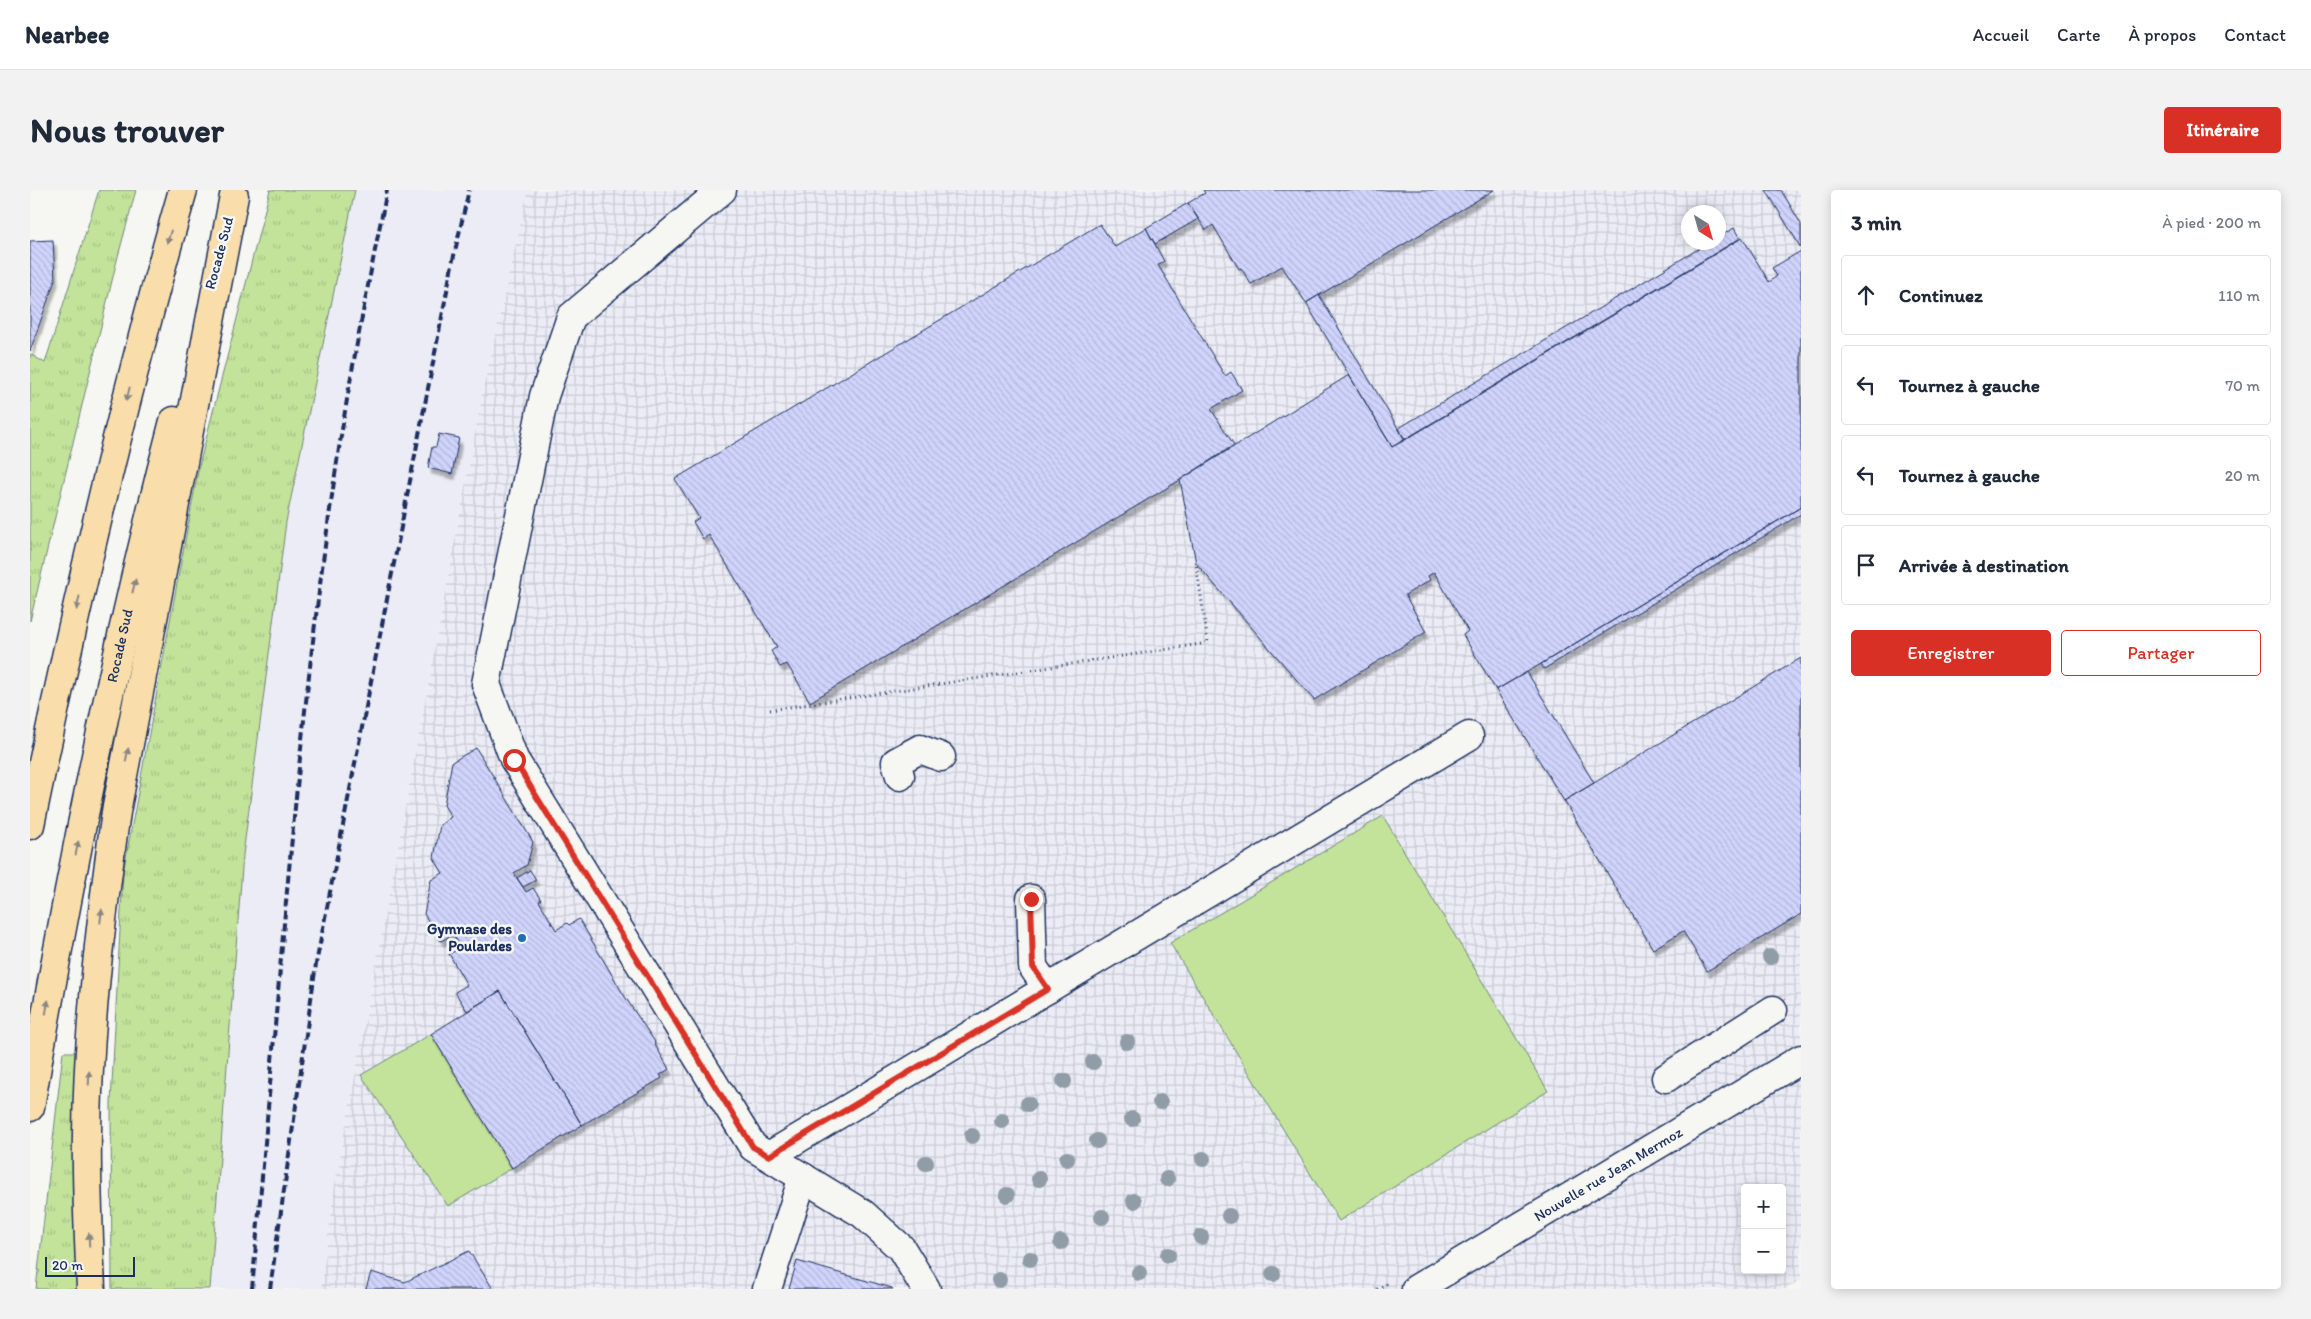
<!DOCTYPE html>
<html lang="fr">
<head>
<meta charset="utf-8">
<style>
	body { margin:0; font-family:Itim,sans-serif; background:#f2f2f3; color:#1f2937 }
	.controls { position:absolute; right:15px; bottom:15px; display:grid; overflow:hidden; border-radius:5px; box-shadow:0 2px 12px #0003 }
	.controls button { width:45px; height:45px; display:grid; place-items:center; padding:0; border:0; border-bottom:1px solid #e0e1e3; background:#fff; color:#1f2937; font:25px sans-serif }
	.compass { position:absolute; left:1651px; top:15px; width:45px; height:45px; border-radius:50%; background:#fff; box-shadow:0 2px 12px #0003; rotate:143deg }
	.scale { position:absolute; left:15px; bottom:12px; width:90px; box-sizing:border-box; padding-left:5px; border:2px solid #1b2f5e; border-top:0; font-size:14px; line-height:18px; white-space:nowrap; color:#1b2f5e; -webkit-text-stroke:4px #f6f6f2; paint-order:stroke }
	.stop { position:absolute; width:15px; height:15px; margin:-11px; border:4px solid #d93025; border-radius:50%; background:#fff }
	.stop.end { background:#d93025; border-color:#fff; box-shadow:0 1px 5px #0008 }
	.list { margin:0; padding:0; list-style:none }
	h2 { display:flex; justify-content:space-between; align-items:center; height:65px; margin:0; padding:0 20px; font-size:21px }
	h2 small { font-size:16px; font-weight:400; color:#747a83 }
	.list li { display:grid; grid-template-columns:32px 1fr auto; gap:15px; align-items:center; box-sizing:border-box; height:80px; margin:0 10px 10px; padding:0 10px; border:1px solid #e0e1e3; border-radius:5px }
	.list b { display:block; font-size:19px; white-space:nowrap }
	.list em { font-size:16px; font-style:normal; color:#747a83 }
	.actions { display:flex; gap:10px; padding:15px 20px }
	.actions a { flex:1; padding:11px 0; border:1px solid #d93025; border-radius:5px; text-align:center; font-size:18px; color:#d93025 }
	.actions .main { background:#d93025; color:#fff }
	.icon { flex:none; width:28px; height:28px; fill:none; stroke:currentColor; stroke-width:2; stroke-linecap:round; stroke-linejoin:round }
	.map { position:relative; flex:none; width:1771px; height:1099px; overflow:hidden; border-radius:5px }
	header { display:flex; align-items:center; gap:30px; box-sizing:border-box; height:70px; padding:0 25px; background:#fff; border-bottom:1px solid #e0e1e3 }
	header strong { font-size:24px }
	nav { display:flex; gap:28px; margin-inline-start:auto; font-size:18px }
	.intro { display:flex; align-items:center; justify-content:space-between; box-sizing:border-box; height:120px; padding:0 30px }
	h1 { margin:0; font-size:35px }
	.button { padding:12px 22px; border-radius:5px; background:#d93025; color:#fff; font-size:18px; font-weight:700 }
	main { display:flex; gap:30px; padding:0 30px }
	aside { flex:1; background:#fff; border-radius:5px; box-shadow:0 2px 12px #0003 }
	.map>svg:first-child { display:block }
	.built { fill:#ebecf5 }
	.industrial { fill:url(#industrial-grid); fill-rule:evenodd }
	.grass { fill:url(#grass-tufts); stroke:#6f887c }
	.pitch { fill:#c3e29a; stroke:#6f887c }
	.building { fill:url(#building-back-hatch); stroke:#1b2f5e; filter:url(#shadow) }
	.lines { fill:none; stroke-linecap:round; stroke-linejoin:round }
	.minor-casing { stroke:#1b2f5e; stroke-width:31 }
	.highway-casing { stroke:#1b2f5e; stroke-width:31 }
	.path { stroke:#1b2f5e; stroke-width:3; stroke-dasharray:1 4; stroke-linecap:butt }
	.minor { stroke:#f6f6f2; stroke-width:28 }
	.highway { stroke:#f9deab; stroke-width:28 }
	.rail { stroke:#1b2f5e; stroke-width:4; stroke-dasharray:8 4; stroke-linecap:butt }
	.tree { fill:#909ca7 }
	.oneway { fill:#8a8684 }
	.route { stroke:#d93025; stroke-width:6 }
	.poi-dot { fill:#1f6fb2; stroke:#f6f6f2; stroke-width:2 }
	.labels { text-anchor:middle; stroke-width:5; stroke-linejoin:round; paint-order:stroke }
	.street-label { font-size:15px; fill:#1b2f5e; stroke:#f6f6f2 }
	.poi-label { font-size:15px; font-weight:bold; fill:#1b2f5e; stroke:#f6f6f2; text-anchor:end }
</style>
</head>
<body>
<header>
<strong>Nearbee</strong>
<nav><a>Accueil</a><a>Carte</a><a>À propos</a><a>Contact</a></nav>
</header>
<div class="intro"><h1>Nous trouver</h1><a class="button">Itinéraire</a></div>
<main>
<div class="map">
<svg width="1771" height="1099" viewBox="0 0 1771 1099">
	<defs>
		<pattern id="industrial-grid" width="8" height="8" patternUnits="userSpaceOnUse" patternTransform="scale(1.25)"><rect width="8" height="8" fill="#ebecf5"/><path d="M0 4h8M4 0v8" fill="none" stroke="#c9cbd4"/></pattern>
		<pattern id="grass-tufts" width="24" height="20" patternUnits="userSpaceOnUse" patternTransform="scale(1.25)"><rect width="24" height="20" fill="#c3e29a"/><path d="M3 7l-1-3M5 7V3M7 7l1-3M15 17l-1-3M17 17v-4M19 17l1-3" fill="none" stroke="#a7c287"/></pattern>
		<pattern id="building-back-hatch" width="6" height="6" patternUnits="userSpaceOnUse" patternTransform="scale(1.25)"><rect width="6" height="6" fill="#d0d4fc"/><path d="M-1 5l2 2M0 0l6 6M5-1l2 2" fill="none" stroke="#b2b6da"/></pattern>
		<filter id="shadow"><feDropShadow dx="3" dy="5.5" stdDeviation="1" flood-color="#0004"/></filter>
	</defs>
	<rect width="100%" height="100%" fill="#f6f6f2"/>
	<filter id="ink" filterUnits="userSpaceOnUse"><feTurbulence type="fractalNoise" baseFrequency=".02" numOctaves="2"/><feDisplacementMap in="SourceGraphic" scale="10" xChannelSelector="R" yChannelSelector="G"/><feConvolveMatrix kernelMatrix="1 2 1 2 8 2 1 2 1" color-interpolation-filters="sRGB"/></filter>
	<g filter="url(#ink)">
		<path class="built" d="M325 0H498L454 195 305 993 291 1099H180L213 665 256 332Z"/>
		<path class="industrial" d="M498 0H1771V1090L1756 1099H291L305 993 454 195ZM1658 22H1688V52H1658ZM1715 998H1752V1080H1715Z"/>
		<path class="grass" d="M69 0H106L87 70 0 431V164L15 173Z
			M240 0H325L256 332 213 665 180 1099H82L81 913 93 683 169 276Z
			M33 862H48L51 1099H6Z"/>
		<path class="pitch" d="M1353 626 1518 901 1309 1031 1140 753Z
			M401 844 482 978 418 1016 331 885Z"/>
		<path class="building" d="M1173 0H1464L1276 113 1252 76 1221 94 1211 78 1209 79 1183 35 1176 40 1158 13 1175 3Z
			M1736 0H1751L1771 34V58Z
			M1158 13 1168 29 1125 54 1116 38Z
			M1070 34 1085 57 1116 38 1134 71 1128 75 1195 186 1201 182 1212 200 1181 219 1204 255 1150 290 780 512 757 474 750 477 741 461 747 457 679 345 673 349 663 332 669 328 645 289Z
			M1704 38 1710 49 1375 250 1369 238 1680 52H1688V47Z
			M1712 47 1739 92 1747 86 1742 78 1771 61V317L1511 474 1466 500 1433 445 1438 441 1404 382 1398 386 1400 390 1375 405 1396 442 1284 510 1166 373 1150 290 1319 185 1362 257Z
			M23 50 25 90 0 161V51Z
			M1289 105 1375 250 1362 257 1276 113Z
			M409 244 429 248 422 284 398 278 402 257H406Z
			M1771 317V324L1514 479 1511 474Z
			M1771 468V724L1677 781 1653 741 1623 759 1534 611Z
			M1497 482 1564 593 1534 611 1466 500Z
			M446 558 503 652 497 675 484 683 487 688 496 702 503 698 511 710 509 711 526 740 537 733 539 735 549 729 595 807 625 852 624 853 639 879 630 885 632 888 552 935 470 801 437 821 425 802 437 795 419 764 431 758 423 744 411 751 394 724 401 690 413 683 404 668 410 635 421 627 414 615 422 572Z
			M500 680 506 690 493 697 487 688Z
			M470 801 552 935 482 978 401 844Z
			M439 1061 463 1099H336L341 1082 375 1092Z
			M767 1071 862 1098 863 1099H759Z"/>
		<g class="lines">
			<g class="minor-casing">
				<g id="minor">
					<path d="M692 0 541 127 514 206 456 494 484 569 723 957 833 1024 871 1058 896 1099"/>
					<path d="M870 586 866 572 890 559 911 567"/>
					<path d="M1001 709 1003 777 1018 799"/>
					<path d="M1636 888 1743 820"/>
					<path d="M739 966 1439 546"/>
					<path d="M737 1099 773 987"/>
					<path id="s1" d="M1386 1099 1771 869"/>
				</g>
			</g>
			<g class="highway-casing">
				<g id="highway">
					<path d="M0 635C44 422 93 209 153 0"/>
					<path id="s2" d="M0 917C39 687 85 457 144 231"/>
					<path d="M61 1099C59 1047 56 995 57 943 58 836 71 729 86 622L204 6"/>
				</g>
			</g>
			<path class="path" d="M740 520 1178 453 1166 373
				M1347 1099 1358 1093"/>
			<use href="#minor" class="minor"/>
			<use href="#highway" class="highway"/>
			<path class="rail" d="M222 1099C247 828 265 555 305 285 319 189 338 95 357 0
				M240 1099 286 774 423 70 439 0"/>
		</g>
		<g class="tree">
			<circle cx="1740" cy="767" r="8"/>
			<circle cx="1097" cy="852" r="8"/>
			<circle cx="1063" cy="872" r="8"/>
			<circle cx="1034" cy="891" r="8"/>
			<circle cx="1130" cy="912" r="8"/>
			<circle cx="998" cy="914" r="8"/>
			<circle cx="1102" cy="929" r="8"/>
			<circle cx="972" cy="931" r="8"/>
			<circle cx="942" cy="946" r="8"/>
			<circle cx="1067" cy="951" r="8"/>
			<circle cx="1037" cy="969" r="8"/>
			<circle cx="1173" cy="969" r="8"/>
			<circle cx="896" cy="973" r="8"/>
			<circle cx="1009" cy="989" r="8"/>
			<circle cx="1137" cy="989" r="8"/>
			<circle cx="977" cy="1005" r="8"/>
			<circle cx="1104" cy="1011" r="8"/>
			<circle cx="1199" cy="1026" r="8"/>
			<circle cx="1072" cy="1027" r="8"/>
			<circle cx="1171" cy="1047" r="8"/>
			<circle cx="1031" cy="1052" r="8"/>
			<circle cx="1138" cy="1065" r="8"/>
			<circle cx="1000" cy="1069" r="8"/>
			<circle cx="1109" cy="1083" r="8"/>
			<circle cx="1243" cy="1084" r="8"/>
			<circle cx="969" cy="1090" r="8"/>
		</g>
		<defs><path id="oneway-solid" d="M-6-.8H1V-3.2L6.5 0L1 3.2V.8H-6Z" transform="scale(1.25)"/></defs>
		<g class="oneway">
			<use href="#oneway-solid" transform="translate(139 47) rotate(106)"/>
			<use href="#oneway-solid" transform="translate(98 204) rotate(104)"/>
			<use href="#oneway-solid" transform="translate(104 396) rotate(-77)"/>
			<use href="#oneway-solid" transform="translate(48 413) rotate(102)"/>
			<use href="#oneway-solid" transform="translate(97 565) rotate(-79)"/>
			<use href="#oneway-solid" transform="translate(47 658) rotate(-79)"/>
			<use href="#oneway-solid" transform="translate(71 726) rotate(-84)"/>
			<use href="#oneway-solid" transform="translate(17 817) rotate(-80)"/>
			<use href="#oneway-solid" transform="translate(59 888) rotate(-88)"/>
			<use href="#oneway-solid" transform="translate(59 1050) rotate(-92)"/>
		</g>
	</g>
	<g class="lines" filter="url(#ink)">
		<path class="route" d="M484 570 723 957 739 966 1018 799 1003 777 1001 709"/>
	</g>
	<circle class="poi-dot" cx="492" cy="748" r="5"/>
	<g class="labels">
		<g class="street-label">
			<text transform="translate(189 63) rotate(-75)" y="5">Rocade Sud</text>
			<text dy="5" stroke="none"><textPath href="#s2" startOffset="470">Rocade Sud</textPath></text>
			<text dy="5" stroke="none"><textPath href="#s1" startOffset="224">Nouvelle rue Jean Mermoz</textPath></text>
		</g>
		<g class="poi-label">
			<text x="482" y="744">Gymnase des<tspan x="482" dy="17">Poulardes</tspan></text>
		</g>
	</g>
</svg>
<div class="controls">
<button>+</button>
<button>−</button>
</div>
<svg class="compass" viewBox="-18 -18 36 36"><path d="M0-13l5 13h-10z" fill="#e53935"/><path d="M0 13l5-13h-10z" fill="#747a83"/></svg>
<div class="scale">20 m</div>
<div class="stop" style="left:484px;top:570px"></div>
<div class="stop end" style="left:1001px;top:709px"></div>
</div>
<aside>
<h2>3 min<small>À pied · 200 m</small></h2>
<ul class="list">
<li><svg class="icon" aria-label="ahead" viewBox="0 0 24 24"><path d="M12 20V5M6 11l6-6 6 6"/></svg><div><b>Continuez</b></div><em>110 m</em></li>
<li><svg class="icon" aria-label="left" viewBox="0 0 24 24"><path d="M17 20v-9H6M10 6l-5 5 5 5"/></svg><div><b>Tournez à gauche</b></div><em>70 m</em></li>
<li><svg class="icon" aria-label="left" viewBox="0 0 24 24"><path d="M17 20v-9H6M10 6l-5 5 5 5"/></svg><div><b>Tournez à gauche</b></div><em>20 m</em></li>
<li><svg class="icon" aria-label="arrive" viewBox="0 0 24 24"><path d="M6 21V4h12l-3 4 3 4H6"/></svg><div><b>Arrivée à destination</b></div></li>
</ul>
<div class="actions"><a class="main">Enregistrer</a><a>Partager</a></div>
</aside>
</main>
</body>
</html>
